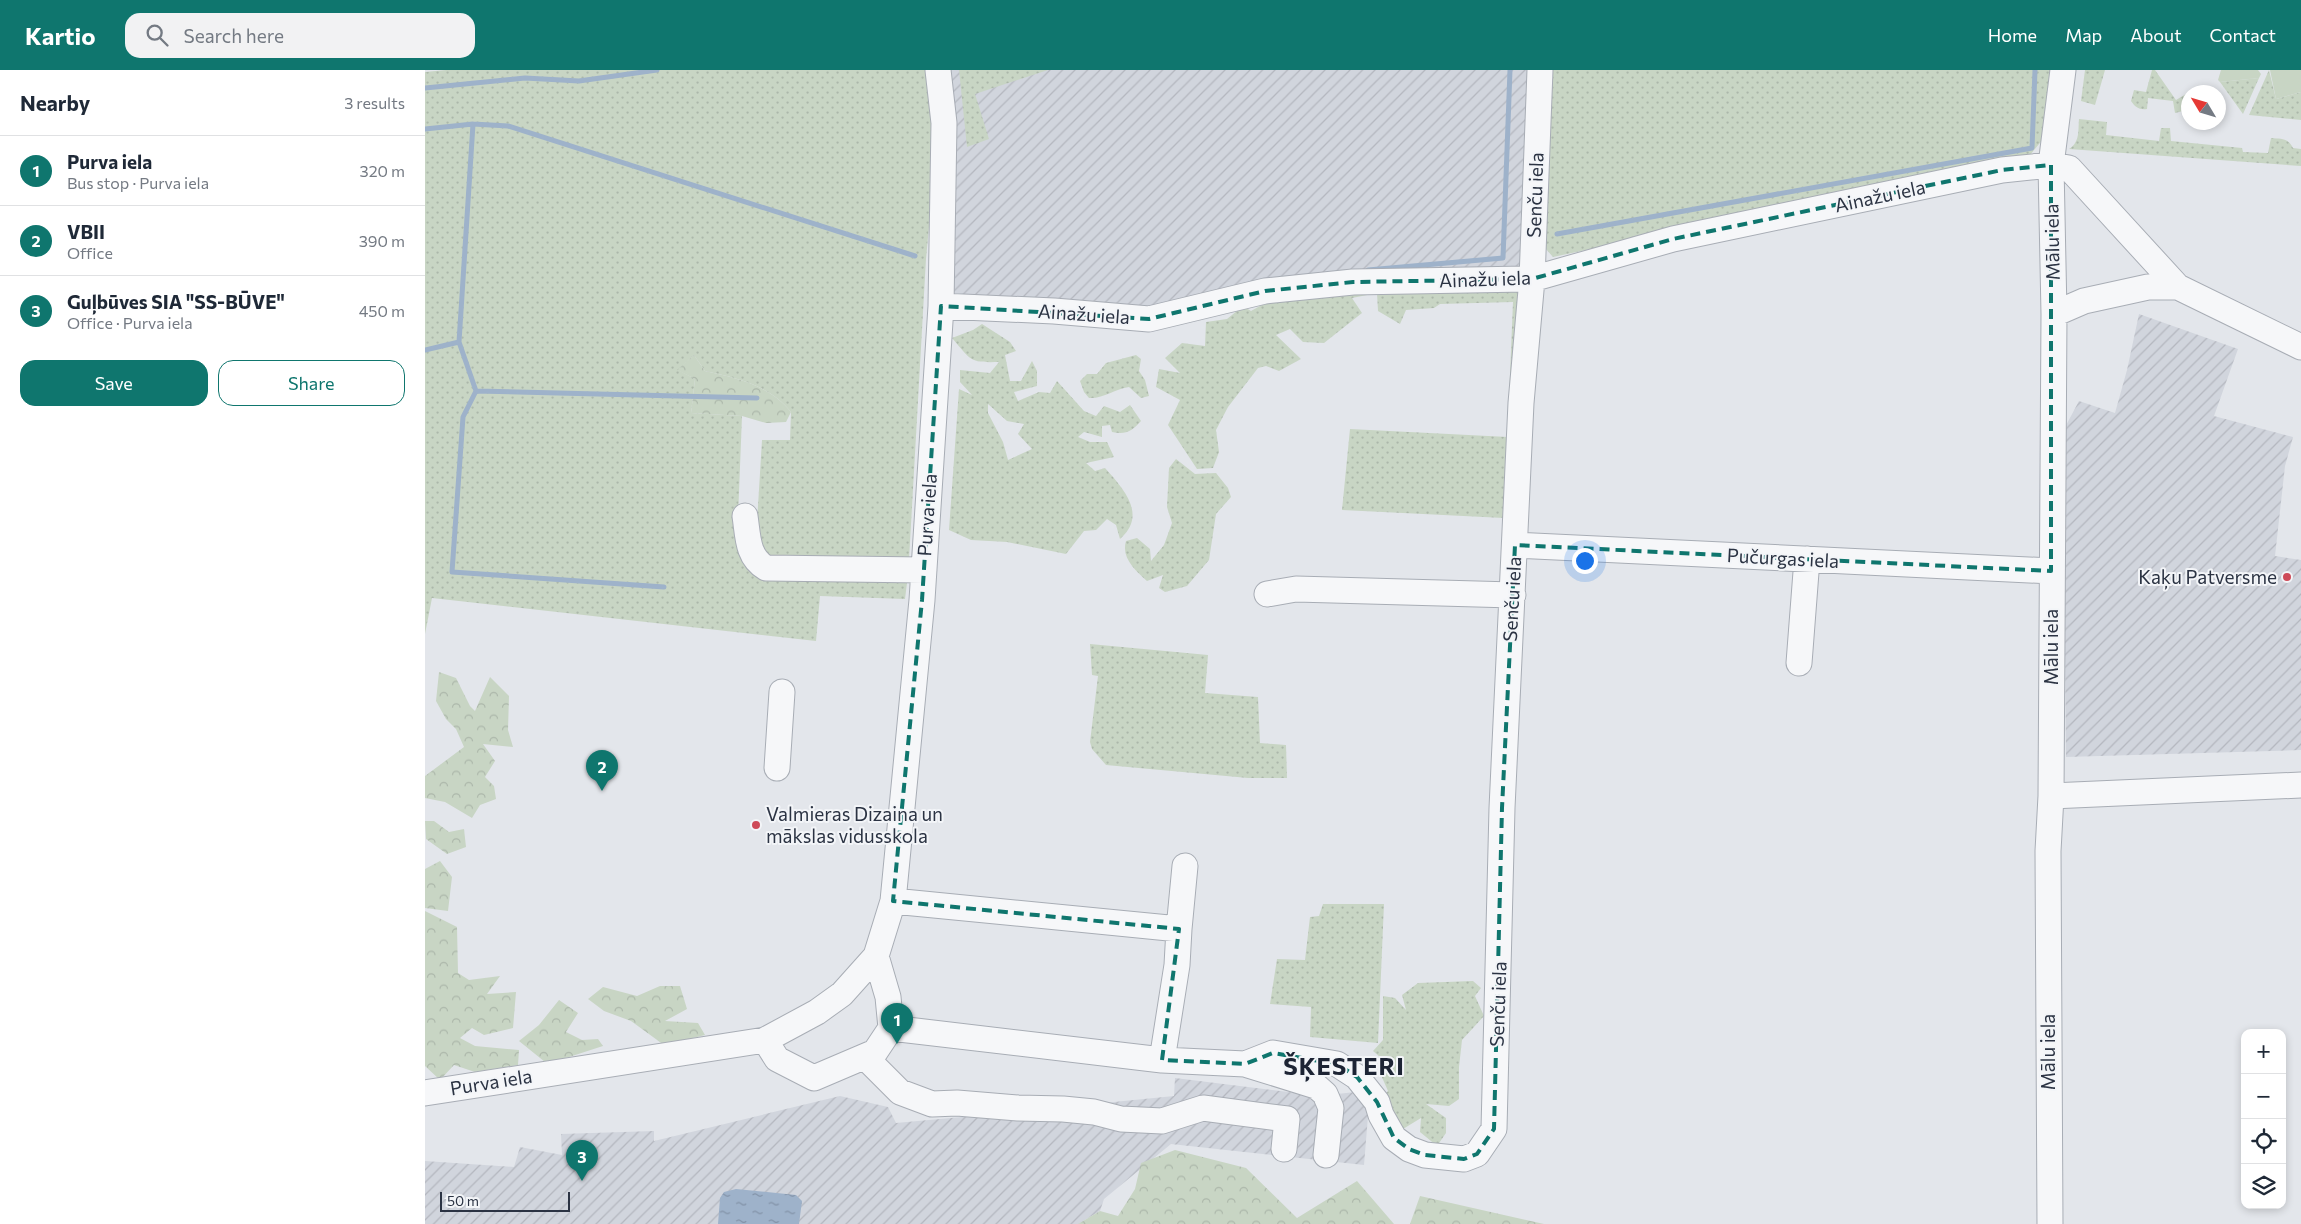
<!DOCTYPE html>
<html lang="en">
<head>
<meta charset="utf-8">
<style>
	body { margin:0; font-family:Commissioner,sans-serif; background:#f2f2f3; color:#1f2937 }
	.controls { position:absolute; right:15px; bottom:15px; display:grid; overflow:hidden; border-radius:10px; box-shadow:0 2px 8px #0003 }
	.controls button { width:45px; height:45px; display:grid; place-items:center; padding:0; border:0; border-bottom:1px solid #e0e1e3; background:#fff; color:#1f2937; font:25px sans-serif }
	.compass { position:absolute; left:1756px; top:15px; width:45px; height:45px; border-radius:50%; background:#fff; box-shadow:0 2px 8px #0003; rotate:308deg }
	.scale { position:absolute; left:15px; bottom:12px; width:130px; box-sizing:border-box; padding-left:5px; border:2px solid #2b3343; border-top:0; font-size:14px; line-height:18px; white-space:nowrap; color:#2b3343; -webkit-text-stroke:4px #f3f5f8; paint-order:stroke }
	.you { position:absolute; left:1159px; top:490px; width:18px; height:18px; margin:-12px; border:4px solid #fff; border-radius:50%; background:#1a73e8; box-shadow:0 0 0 8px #1a73e833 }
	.badge { display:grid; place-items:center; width:32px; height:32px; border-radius:50%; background:#0f766e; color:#fff; font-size:16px; font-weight:700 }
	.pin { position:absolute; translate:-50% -41px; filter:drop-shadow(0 1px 2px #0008) }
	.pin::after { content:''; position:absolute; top:26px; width:18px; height:15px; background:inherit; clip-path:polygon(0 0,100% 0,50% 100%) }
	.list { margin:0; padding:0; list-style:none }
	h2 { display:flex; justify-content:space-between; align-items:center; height:65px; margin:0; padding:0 20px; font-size:21px }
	h2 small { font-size:16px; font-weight:400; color:#747a83 }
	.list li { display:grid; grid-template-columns:32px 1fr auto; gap:15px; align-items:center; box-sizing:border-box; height:70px; padding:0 20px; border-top:1px solid #e0e1e3 }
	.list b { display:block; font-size:19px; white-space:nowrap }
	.list p { margin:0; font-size:16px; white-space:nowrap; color:#747a83 }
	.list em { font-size:16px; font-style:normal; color:#747a83 }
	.actions { display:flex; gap:10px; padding:15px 20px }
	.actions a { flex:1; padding:11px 0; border:1px solid #0f766e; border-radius:15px; text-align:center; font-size:18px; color:#0f766e }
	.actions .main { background:#0f766e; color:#fff }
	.icon { flex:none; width:28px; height:28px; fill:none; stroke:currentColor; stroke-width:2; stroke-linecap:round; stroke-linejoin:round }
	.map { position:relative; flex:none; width:1876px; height:1154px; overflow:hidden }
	header { display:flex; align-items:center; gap:30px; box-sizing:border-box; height:70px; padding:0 25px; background:#0f766e; color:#fff }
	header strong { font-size:24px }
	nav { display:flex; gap:28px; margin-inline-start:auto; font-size:18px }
	.search { width:350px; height:45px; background:#f2f2f3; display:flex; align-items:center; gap:12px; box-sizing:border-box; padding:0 18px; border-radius:15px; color:#747a83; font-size:19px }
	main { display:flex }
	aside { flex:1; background:#fff }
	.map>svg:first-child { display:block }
	.industrial { fill:url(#industrial-furrows) }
	.grass { fill:url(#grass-dots); fill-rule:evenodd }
	.forest { fill:url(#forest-crowns) }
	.park { fill:#c8d5c4 }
	.water { fill:url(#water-ripples) }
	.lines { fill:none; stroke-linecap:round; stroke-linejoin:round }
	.stream { stroke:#9eb2ca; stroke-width:5 }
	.minor-casing { stroke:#a8adb5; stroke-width:27 }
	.minor { stroke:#f6f7f9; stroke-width:25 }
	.marked { fill:none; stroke:#0f766e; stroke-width:4; stroke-dasharray:10 6; stroke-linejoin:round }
	.poi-dot { fill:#ce4a58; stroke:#f3f5f8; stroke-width:2 }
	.labels { text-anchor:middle; stroke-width:4; stroke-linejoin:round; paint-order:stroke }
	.street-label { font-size:19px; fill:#2b3343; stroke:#f3f5f8 }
	.poi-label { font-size:19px; fill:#2b3343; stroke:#f3f5f8; text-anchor:end }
	.district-label { font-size:24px; font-weight:bold; letter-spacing:1px; fill:#1d2434; stroke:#f3f5f8 }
</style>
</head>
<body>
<header>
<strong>Kartio</strong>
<div class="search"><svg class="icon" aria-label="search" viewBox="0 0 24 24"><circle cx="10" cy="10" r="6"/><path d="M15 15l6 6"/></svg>Search here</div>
<nav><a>Home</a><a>Map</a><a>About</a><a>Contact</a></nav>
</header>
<main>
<aside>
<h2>Nearby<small>3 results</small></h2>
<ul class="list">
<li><span class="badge">1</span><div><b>Purva iela</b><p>Bus stop · Purva iela</p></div><em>320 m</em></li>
<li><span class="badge">2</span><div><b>VBII</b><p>Office</p></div><em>390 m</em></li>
<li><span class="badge">3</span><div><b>Guļbūves SIA &quot;SS-BŪVE&quot;</b><p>Office · Purva iela</p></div><em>450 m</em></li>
</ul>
<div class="actions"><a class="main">Save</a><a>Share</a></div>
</aside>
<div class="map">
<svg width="1876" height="1154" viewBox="0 0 1876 1154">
	<defs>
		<pattern id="industrial-furrows" width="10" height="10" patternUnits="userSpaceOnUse" patternTransform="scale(1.25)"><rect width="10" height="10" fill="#d1d5dd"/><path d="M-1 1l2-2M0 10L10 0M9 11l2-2" fill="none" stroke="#b4b7bf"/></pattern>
		<pattern id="grass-dots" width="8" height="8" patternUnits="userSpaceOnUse" patternTransform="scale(1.25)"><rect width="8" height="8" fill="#c8d5c4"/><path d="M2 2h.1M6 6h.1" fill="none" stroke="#acb7aa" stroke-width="1.8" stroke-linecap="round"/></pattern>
		<pattern id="forest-crowns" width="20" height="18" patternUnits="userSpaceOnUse" patternTransform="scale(1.25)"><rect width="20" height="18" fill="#c8d5c4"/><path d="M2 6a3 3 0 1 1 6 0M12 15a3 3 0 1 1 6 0" fill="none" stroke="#acb7aa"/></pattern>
		<pattern id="water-ripples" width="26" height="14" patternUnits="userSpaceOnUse" patternTransform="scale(1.25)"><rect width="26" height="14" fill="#9eb2ca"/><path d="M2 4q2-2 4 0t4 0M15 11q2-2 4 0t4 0" fill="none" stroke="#8191a6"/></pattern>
	</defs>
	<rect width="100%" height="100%" fill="#e3e6eb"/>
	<path class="industrial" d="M513 0H1116L1107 209 928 212 724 249 516 236Z
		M1714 244 1813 279 1789 346 1868 367 1860 396 1850 486 1876 490V680L1641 687 1638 361 1654 331 1690 343 1702 300Z
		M750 1008 896 1026 938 1021 944 1034 939 1095 746 1074 679 1129 675 1141 653 1154H0V1091L89 1097 95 1077 137 1085 136 1064 229 1061V1071L415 1026 463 1037 471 1053 537 1047 749 1026Z"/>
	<path class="grass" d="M21 0H502L510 58 508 114 501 189 484 490 352 492 338 485 331 469 337 370H365L366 342C344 315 312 308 280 301L269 285 253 300 270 309 266 343 317 346 312 473 322 489 338 502 359 506 483 505 480 529 395 526 391 571 7 528 0 564V2Z
		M534 0H623L550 24 564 69 542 77Z
		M1126 0H1628L1619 68 1605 85 1128 187 1120 178Z
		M1660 0H1680L1670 35 1656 31Z
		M1727 0H1730L1751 30 1761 24 1763 26 1762 40 1750 43 1748 31 1723 28 1722 39C1714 40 1710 37 1706 31L1709 20 1721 22Z
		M1844 0 1851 29 1876 22V50L1824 45Z
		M1834 8 1818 44 1795 12Z
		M1654 49 1682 52 1681 65 1734 71 1736 58H1745L1746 71 1817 78 1818 82 1843 83 1846 68C1857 69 1863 68 1868 78L1876 79V96L1644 79C1655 72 1653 61 1654 49Z
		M1084 206 1116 233 1084 329 1088 232 1015 234 1009 238 981 240 975 254 953 241 952 223 927 228 937 243 899 273 878 272 865 259 851 265 876 289 854 301 841 296 833 298 803 337 791 360 794 382 788 398 772 399 743 355 755 330 731 317 734 299 755 303 740 288 757 273 780 276 781 252 802 249 818 236 826 241 851 227Z
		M557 254 585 272 591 281 580 285 585 311H596L607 291 612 301V316L589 322 593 331 614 322 625 323 632 311 659 341 671 346 679 336 695 342 705 335 716 351C707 361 701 365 687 362L685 355 677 356V367L659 362 653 367 665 372H682L689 387 661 393 670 401 680 398C698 418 723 445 695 469L691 455 682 449 671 460 659 461 641 484 582 472 546 470 524 460 534 319 547 325 535 312V300L565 303 574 292C544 293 546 290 527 268L548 260ZM563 334 582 351 599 354 593 364 607 379 583 390 578 372 563 343Z
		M711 285 716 289 714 301 720 310 724 326 716 328 704 317C690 319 678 329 664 328L659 322 655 311 662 304H672L681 293Z
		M925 359 1083 367 1079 448 917 440Z
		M751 389 770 404 791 403 803 418 806 427 791 444 784 490 762 516 740 522 734 518 738 505 722 511C710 500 696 488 701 471L712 468 725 479 726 491 739 475 747 453 742 437 744 398Z
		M665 574 783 585 780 623 833 627 835 673 861 675 862 708H823L681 695 667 679 665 672 673 606 667 605Z
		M898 834H959L953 973 885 967 886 937 845 934 852 889 880 890 885 847 894 846Z
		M1048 911 1056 918 1050 926 1059 946 1037 970 1034 997V1029L1024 1036 1001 1034 1021 1048V1063L1012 1076 995 1062 996 1048 978 1059 956 1028 963 1021 956 1005 962 993 948 981 958 970V926L970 928 981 940 977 925 993 913Z"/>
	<path class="forest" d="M269 285 280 301C312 308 344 315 366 342L361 352 341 353 317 346 266 343 270 309 252 300Z
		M14 602 31 608 45 636 50 641 65 607 84 626 83 660 88 677 58 674 70 691 60 707 69 716 71 729 55 735 47 748 20 732 0 728V706L39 677 31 659 21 649 11 631Z
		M0 751H9L24 762 39 759 41 777 22 784 1 769Z
		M15 791 27 807 23 841 0 838V799Z
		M0 841 32 857 33 903 44 910 75 906 62 924 91 922 88 958 59 965 47 958 35 968 50 976 94 980 93 995 50 1002 29 995 15 1010 0 996Z
		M235 916H255L262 939 240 951 273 953 280 965 239 975 206 951 179 941 163 929 178 917 212 926Z
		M134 930 153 943 141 962 157 970 173 969 178 976 144 987 120 992 94 971 114 955Z
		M750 1080 821 1098 872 1148 932 1111 969 1154H653L675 1141 693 1146 710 1119 716 1093Z
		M995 1126 1119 1154H985Z"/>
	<path class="park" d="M1796 0H1833L1836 4 1834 8 1795 12 1793 10Z
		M1845 0H1876V22L1851 29Z"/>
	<path class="water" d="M311 1119 371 1125 377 1131 374 1154H293L295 1128 299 1122Z"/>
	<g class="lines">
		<path class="stream" d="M0 18 100 8 154 11 232 0
			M48 54 34 272 51 321 38 347 27 502 239 517
			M0 59 48 54 83 56 490 186
			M1132 164 1607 78 1610 0
			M943 200 1078 188 1085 0
			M0 280 34 272
			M51 321 332 328"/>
		<g class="minor-casing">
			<path id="minor" d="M516 236 629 241 724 249 840 221 928 212 1107 209 1248 169 1577 100 1626 95 1644 98 1753 217
				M1629 244 1659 231 1723 217H1753L1876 277
				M320 446C323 466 322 487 341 498L499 500
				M1090 475 1626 501
				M842 524 871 519 1088 525
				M1374 593 1382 489
				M352 698 357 622
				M1626 726 1876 715
				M468 831 754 859 752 895 737 990
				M754 859 760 796
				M466 958 737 990 820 994 891 1016 900 1024 906 1038 901 1085
				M340 970 352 989 389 1008 450 982 466 958 463 927 451 886
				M440 987 475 1022 507 1034 532 1033 593 1038 638 1039 669 1042 696 1049 737 1051 778 1038 862 1049 859 1079
				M820 994 848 983 912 994 932 1007 952 1032 956 1045 969 1068 984 1079 1000 1085 1039 1089 1052 1084 1069 1059 1077 738 1096 333 1107 209 1115 0
				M0 1023 340 970 392 942 417 924 451 886 468 831 497 530 516 236 519 53 513 0
				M1625 1154 1623 781 1626 726 1629 244 1626 95 1638 0"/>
		</g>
		<use href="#minor" class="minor"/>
	</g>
	<path class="marked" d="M1626 95V501L1090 475 1077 738 1069 1059 1052 1084 1039 1089 1000 1085 984 1079 969 1068 952 1032 932 1007 912 994 848 983 820 994 737 990 754 859 468 831 497 530 516 236 724 249 840 221 928 212 1107 209 1248 169 1577 100Z"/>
	<g class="poi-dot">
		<circle cx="1862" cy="507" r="5"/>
		<circle cx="331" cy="755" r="5"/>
	</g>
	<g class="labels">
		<g class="street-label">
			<text transform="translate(1110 125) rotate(-88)" y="7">Senču iela</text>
			<text transform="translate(1455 126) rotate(-12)" y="7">Ainažu iela</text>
			<text transform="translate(1627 172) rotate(-91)" y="7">Mālu iela</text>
			<text transform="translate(1060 209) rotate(-2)" y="7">Ainažu iela</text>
			<text transform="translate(659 244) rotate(4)" y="7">Ainažu iela</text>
			<text transform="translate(502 445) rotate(-86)" y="7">Purva iela</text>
			<text transform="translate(1358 488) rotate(3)" y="7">Pučurgas iela</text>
			<text transform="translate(1087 529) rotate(-87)" y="7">Senču iela</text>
			<text transform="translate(1626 577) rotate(-90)" y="7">Mālu iela</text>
			<text transform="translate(1073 934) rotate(-88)" y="7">Senču iela</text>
			<text transform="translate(1623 982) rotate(-90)" y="7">Mālu iela</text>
			<text transform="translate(66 1012) rotate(-9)" y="7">Purva iela</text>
		</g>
		<g class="poi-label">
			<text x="1852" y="514">Kaķu Patversme</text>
			<text x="341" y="751" text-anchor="start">Valmieras Dizaina un<tspan x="341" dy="22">mākslas vidusskola</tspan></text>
		</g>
		<g class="district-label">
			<text x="919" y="1005">ŠĶESTERI</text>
		</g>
	</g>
</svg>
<div class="controls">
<button>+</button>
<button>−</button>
<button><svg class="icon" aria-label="locate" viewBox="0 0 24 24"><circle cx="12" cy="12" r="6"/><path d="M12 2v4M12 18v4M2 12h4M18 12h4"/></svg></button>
<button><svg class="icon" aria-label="layers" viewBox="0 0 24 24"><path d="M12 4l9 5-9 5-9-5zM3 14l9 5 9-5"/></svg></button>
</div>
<svg class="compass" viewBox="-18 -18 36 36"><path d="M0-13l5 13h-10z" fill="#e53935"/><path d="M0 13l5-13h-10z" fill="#747a83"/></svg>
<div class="scale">50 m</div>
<div class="you"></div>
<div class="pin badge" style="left:472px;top:974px">1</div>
<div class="pin badge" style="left:177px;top:721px">2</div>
<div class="pin badge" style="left:157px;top:1111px">3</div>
</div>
</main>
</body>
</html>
